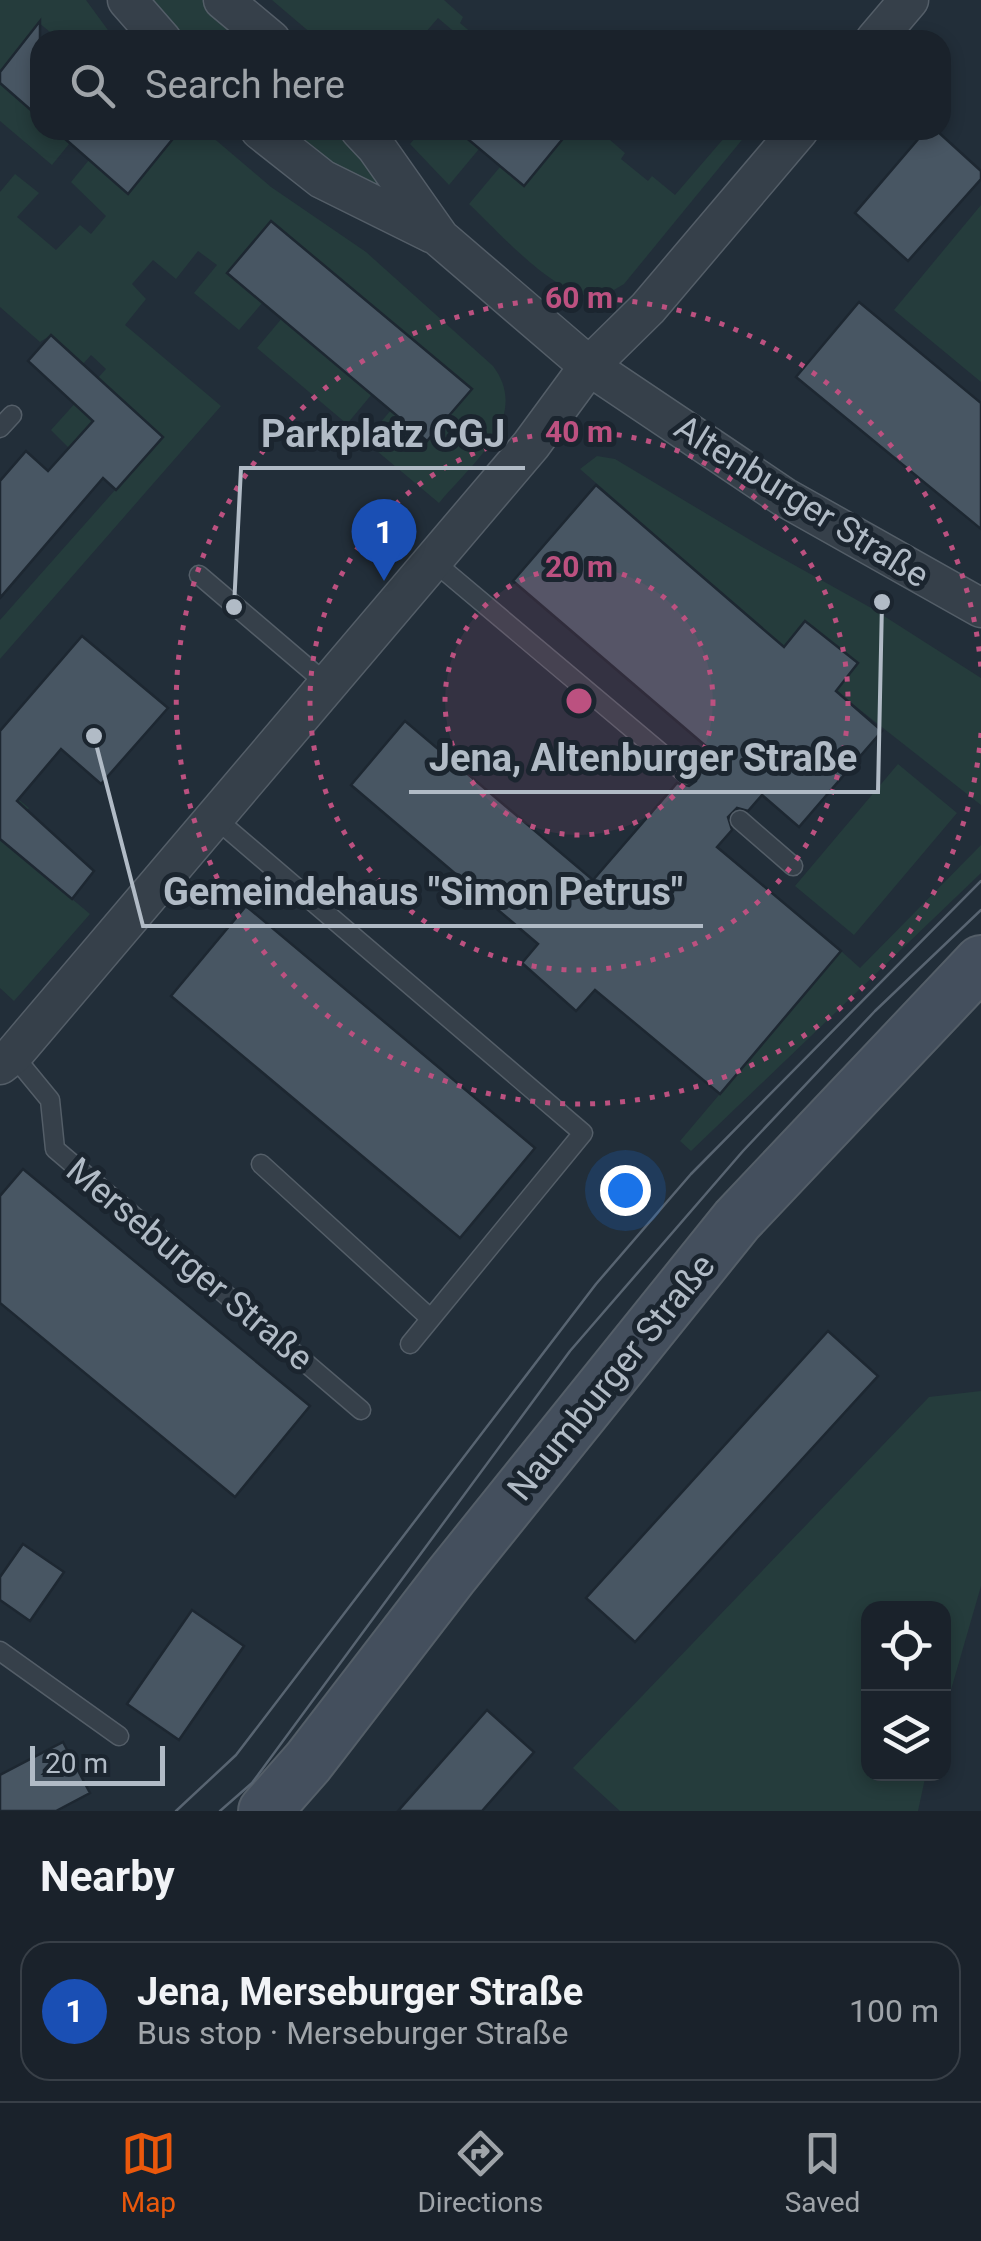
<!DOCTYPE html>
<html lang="en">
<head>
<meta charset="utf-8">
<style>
	body { margin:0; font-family:Roboto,sans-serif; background:#232a33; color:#f1f3f6 }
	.controls { position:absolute; right:30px; bottom:30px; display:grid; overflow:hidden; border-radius:20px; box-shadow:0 5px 15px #0003 }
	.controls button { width:90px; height:90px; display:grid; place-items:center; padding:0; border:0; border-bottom:2px solid #383f47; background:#1a222b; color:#f1f3f6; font:50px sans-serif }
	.scale { position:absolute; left:30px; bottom:25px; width:135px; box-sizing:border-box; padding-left:10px; border:5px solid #b1bbc6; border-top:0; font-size:28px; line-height:35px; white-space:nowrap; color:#b1bbc6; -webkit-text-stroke:8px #1b252f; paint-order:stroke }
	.you { position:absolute; left:625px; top:1190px; width:35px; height:35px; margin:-25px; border:8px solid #fff; border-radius:50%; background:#1a73e8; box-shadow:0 0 0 15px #1a73e833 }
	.badge { display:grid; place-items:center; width:65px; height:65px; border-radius:50%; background:#ea580c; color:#fff; font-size:32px; font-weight:700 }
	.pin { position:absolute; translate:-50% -82px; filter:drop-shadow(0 2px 5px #0008) }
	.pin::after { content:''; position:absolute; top:52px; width:35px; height:30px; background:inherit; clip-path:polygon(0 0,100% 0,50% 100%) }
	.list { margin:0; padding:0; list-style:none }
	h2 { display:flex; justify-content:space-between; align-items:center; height:130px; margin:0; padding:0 40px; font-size:42px }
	h2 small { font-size:32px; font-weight:400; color:#9fa4a9 }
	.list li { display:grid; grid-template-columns:65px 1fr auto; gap:30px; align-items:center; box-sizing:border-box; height:140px; margin:0 20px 20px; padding:0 20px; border:2px solid #383f47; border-radius:30px }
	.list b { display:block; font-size:38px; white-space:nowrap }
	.list p { margin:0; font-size:32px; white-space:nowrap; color:#9fa4a9 }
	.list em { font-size:32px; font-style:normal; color:#9fa4a9 }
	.icon { flex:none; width:55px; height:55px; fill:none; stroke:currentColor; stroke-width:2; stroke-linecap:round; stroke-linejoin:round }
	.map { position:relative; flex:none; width:981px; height:1811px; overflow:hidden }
	.search { position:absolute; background:#1a222b; box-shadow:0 5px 15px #0003; left:30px; right:30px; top:30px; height:110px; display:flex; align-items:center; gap:25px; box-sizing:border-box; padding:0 35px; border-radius:30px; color:#9fa4a9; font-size:38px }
	.sheet { height:290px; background:#1a222b }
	nav { display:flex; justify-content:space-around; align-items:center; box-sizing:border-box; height:140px; border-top:2px solid #383f47; background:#1a222b; font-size:28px; color:#9fa4a9 }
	nav a { display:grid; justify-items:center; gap:5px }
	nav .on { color:#ea580c }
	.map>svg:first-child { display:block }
	.green { fill:#253c3c }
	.building { fill:#485663; stroke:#1d2731; stroke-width:2.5 }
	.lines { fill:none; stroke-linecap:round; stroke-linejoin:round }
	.lane-casing { stroke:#545e68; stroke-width:21 }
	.street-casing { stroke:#545e68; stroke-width:41 }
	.secondary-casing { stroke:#545e68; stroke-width:56 }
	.lane { stroke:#36404a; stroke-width:18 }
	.street { stroke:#36404a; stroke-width:38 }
	.secondary { stroke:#444f5d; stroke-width:52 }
	.tram { stroke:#586471; stroke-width:2.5 }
	.ring { fill:none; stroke:#bc5180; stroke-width:5; stroke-dasharray:5 10 }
	.labels { text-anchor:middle; stroke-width:10; stroke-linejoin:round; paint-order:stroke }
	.street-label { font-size:35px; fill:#b1bbc6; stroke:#1b252f }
	.centre { fill:#bc5180; stroke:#1b252f; stroke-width:5 }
	.ring-label { font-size:30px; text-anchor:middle; font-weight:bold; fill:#bc5180; stroke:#1b252f; stroke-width:10; stroke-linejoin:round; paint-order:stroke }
	.leader { fill:none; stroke:#b1bbc6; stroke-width:4 }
	.callout-dot { fill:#b1bbc6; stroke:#1b252f; stroke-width:4 }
	.callout-label { font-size:38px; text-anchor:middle; font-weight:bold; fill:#b1bbc6; stroke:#1b252f; stroke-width:10; stroke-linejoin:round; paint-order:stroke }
</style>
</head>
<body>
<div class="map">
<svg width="981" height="1811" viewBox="0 0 981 1811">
	<rect width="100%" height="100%" fill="#222e39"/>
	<path class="green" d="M0 0H86L113 37 111 40H60L39 23 0 71Z
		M143 0H210L254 40H180Z
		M272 0H444L463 17 460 23 480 40H464L438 18 419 40H319Z
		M0 83 40 118V130H54L69 144 52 165 0 121Z
		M166 130H204L271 187 366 252 493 366C532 418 471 464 439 503L365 441 391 410 427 441 471 389 271 221 228 272 263 302 239 330 194 293 217 265 198 251 176 279 153 260 132 284 146 299 125 325 221 406 0 659V620L162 437 69 448 51 430 106 369 91 355 83 364 51 335 40 342 0 307V192L15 174 39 193 17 217 56 250 80 225 91 234 106 216 71 182 89 160 128 194 174 138Z
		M279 130H343L377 175 379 186 377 190 372 191Z
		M422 130H457L479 149 449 185 410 144Z
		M570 130H603L602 133 625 153 621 159 648 181 652 176 675 195 731 130H750L624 284C615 289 606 296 595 296 556 298 496 229 469 204L500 167 524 186Z
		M981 205V382L894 310Z
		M283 317 372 394 347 424 257 348Z
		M597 456 615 459 762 547 873 609 981 678V805L836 691 858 663 805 621 784 647 580 469Z
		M898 764 957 813 854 935 795 886Z
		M18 799 29 808 8 833 35 868 90 914 14 1001 0 988V821Z
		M981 845V873L691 1151 680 1141 841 951 860 968Z
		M981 1391V1586L944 1714V1608H868V1774H926L918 1811H620L573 1768 929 1397Z"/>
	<path class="building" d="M40 21V118L0 83V72Z
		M55 130H180L128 194Z
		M457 130H570L524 186Z
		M926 130H936L981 171V179L908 261 855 213Z
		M271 221 472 389 427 441 227 273Z
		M859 302 981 403V529L796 377Z
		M51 335 163 437 116 490 103 478 0 598V481L26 451 48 471 93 421 28 361Z
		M596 485 784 647 805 621 858 663 836 691 882 731 799 827 762 795 748 811 737 808 728 817 732 830 717 847 841 951 720 1094 595 990 576 1011 522 963 538 944 351 785 405 721 593 880 677 783 689 786 696 781 698 771 694 764 708 748 513 581Z
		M82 636 168 708 101 784 61 749 17 801 94 871 72 899 0 839V731Z
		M246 906 535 1148 460 1238 171 996Z
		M23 1169 310 1406 235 1497 0 1303V1196Z
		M828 1331 878 1376 635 1642 586 1598Z
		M23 1544 64 1572 30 1621 0 1600V1577Z
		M192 1610 244 1646 179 1740 127 1704Z
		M487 1710 534 1752 482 1811H398Z
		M63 1742 90 1793 56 1811H0V1775Z"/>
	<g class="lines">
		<g class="lane-casing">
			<path id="lane" d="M0 428 12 415
				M433 561 686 774
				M199 575 328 685
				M215 818 583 1133 410 1344
				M740 820 793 866
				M13 1055 50 1100 55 1149 361 1410
				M261 1164 430 1318
				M0 1651 119 1736"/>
		</g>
		<g class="street-casing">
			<path id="street" d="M127 0 162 40
				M223 0 271 40
				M875 40 909 0
				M260 130 322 179 433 234
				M360 130 376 147 440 238 589 366 784 497 981 608
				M0 1065 13 1055 531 445 589 366 648 308 799 130"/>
		</g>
		<g class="secondary-casing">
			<path id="secondary" d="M265 1811 308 1762 451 1576 737 1220 981 962"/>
		</g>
		<use href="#lane" class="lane"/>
		<use href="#street" class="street"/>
		<use href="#secondary" class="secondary"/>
		<path class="tram" d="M176 1811 236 1755 596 1284 691 1174 981 881
			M220 1811 252 1783 570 1351 743 1151 875 1011 981 910"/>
	</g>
	<circle cx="579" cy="701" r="134" fill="#bc5180" fill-opacity=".12"/>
	<g class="ring">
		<circle cx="579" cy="701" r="134"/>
		<circle cx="579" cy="701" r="269"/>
		<path d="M981 733A403 403 0 1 1 981 669"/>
	</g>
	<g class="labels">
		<g class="street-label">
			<text transform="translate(802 501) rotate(32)" y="12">Altenburger Straße</text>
			<text transform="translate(190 1264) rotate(40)" y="12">Merseburger Straße</text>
			<text transform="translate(611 1377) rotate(-51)" y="12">Naumburger Straße</text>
		</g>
	</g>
	<circle cx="579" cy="701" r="15" class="centre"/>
	<g class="ring-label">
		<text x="579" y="308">60 m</text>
		<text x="579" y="442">40 m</text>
		<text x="579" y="577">20 m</text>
	</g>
	<path class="leader" d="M234 607L241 468H525M882 602L878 792H409M94 736L143 926H703"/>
	<g class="callout-dot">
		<circle cx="234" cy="607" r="10"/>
		<circle cx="882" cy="602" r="10"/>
		<circle cx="94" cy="736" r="10"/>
	</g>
	<g class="callout-label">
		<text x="383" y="447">Parkplatz CGJ</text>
		<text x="643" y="771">Jena, Altenburger Straße</text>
		<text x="423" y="905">Gemeindehaus "Simon Petrus"</text>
	</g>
</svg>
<div class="controls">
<button><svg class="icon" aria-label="locate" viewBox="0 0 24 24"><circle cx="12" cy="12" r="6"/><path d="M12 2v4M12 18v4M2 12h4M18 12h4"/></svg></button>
<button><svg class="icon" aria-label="layers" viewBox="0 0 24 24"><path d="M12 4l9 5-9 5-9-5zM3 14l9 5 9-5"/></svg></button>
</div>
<div class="scale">20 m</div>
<div class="you"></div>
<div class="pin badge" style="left:384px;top:581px;background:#1a4fb4">1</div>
<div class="search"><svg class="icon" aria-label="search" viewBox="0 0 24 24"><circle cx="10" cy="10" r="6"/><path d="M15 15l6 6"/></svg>Search here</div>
</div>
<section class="sheet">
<h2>Nearby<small></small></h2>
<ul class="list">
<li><span class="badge" style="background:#1a4fb4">1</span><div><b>Jena, Merseburger Straße</b><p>Bus stop · Merseburger Straße</p></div><em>100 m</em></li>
</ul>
</section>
<nav>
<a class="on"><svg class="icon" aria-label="map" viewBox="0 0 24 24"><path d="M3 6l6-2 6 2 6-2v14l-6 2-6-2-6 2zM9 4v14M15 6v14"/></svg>Map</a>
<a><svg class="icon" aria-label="directions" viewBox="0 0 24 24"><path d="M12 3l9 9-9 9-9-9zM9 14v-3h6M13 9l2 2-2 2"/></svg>Directions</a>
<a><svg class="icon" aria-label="saved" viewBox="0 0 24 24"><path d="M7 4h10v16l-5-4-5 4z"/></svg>Saved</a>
</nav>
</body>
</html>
